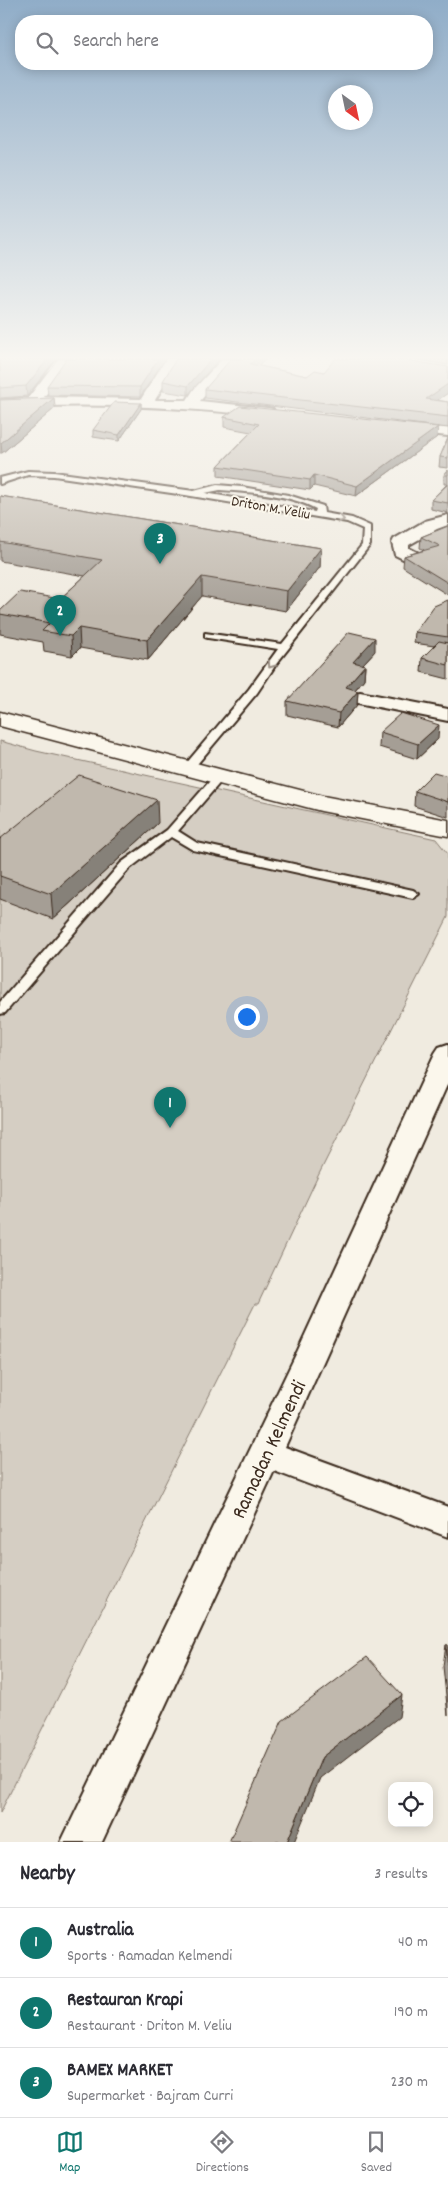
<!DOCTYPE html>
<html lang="en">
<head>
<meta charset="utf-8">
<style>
	body { margin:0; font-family:Dekko,sans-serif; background:#f7f7f7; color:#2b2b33 }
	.controls { position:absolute; right:15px; bottom:15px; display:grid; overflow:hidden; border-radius:10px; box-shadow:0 2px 12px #0003 }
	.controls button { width:45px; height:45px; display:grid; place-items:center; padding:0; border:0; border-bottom:1px solid #e1e1e2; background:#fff; color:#2b2b33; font:25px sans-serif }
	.compass { position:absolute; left:328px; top:85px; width:45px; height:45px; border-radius:50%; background:#fff; box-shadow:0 2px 12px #0003; rotate:147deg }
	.you { position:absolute; left:246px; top:1016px; width:18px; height:18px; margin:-12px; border:4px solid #fff; border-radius:50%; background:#1a73e8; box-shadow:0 0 0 8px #1a73e833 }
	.badge { display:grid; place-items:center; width:32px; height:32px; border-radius:50%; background:#0f766e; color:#fff; font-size:16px; font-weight:700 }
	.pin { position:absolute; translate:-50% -41px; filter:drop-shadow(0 1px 2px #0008) }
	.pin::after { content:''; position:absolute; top:26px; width:18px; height:15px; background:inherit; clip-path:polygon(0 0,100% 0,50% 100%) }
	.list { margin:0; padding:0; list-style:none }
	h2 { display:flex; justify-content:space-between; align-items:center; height:65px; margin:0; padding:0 20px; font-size:21px }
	h2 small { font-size:16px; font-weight:400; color:#7c7c81 }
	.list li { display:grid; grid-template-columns:32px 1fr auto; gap:15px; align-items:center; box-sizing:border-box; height:70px; padding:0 20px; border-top:1px solid #e1e1e2 }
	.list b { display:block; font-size:19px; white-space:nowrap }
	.list p { margin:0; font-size:16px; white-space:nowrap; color:#7c7c81 }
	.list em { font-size:16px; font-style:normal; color:#7c7c81 }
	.icon { flex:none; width:28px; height:28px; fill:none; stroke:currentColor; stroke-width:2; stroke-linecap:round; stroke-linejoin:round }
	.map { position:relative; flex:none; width:448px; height:1842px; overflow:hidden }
	.search { position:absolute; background:#fff; box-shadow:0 2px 12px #0003; left:15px; right:15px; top:15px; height:55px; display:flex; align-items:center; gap:12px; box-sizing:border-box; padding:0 18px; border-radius:20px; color:#7c7c81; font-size:19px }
	.sheet { height:275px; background:#fff }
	nav { display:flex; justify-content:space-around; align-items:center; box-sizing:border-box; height:70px; border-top:1px solid #e1e1e2; background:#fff; font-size:14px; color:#7c7c81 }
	nav a { display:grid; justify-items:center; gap:2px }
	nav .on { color:#0f766e }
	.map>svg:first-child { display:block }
	.green { fill:#d5cec3; stroke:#887c70 }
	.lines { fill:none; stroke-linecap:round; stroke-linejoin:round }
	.lane-casing { stroke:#3b2a1e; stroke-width:4 }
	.street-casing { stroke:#3b2a1e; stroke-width:4 }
	.secondary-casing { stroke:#3b2a1e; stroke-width:3 }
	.lane { fill:#fbf7ec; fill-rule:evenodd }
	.street { fill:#fbf7ec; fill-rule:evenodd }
	.secondary { fill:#fbf7ec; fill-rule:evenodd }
	.wall { fill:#a59e95; stroke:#3b2a1e }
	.shaded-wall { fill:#868179; stroke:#3b2a1e }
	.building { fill:#c0b8ad; stroke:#3b2a1e }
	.oneway { stroke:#9b9085 }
	.labels { text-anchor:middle; stroke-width:4; stroke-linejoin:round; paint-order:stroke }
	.far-street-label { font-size:15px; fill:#3b2a1e; stroke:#fbf7ec }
	.near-street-label { font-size:21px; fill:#3b2a1e; stroke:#fbf7ec }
</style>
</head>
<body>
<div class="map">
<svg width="448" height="1842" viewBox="0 0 448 1842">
	<rect width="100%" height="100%" fill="#f0ebe0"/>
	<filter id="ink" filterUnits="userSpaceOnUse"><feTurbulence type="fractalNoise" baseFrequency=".02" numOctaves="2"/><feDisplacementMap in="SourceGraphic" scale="10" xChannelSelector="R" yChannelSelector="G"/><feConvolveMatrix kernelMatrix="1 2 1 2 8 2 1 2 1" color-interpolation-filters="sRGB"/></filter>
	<g filter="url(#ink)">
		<path class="green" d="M0 741 36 751 436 839 448 854V917L317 1178 258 1304H255L0 1813Z"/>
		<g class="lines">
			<g class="lane-casing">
				<path id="lane" d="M28 471 54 472 194 491 217 485 242 487 288 495 323 506 324 513 352 518 370 526V545L277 663 257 693 193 769 189 770 183 767 185 765 249 689 278 649 208 638 205 637V633L282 644 362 545 363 529 347 522 185 495 54 476 28 475 0 484V478ZM220 490C250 492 288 494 316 509L315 512 205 493Z
					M220 773 226 776 224 778 178 831 197 843 413 890 419 894 413 898 193 850 171 837 129 869 5 1013 0 1014V1002L121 863 167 830 216 774Z"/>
			</g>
			<g class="street-casing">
				<path id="street" d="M58 359H72L44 397 141 399 166 359H180L155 400H187L194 389 222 359H237L200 401 268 408 273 409 275 412 273 415 268 416C179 407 89 402 0 408V400L28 398Z
					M405 424 448 428V436L400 431 398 428 400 425Z
					M448 515V525L437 529 409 545V548L419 553 422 557 419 561H407L395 555 392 543 394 539 425 521Z
					M360 692 448 709V721L353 702 350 698 353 694Z
					M448 1044V1083L285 1447 448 1507V1537L274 1471 102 1842H61L298 1350 435 1053 439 1047Z"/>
			</g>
			<g class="secondary-casing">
				<path id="secondary" d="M0 712 323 796 448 820V836L321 811 0 726Z"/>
			</g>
			<use href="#lane" class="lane"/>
			<use href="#street" class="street"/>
			<use href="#secondary" class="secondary"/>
		</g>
		<path class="wall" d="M0 359H56L27 396 0 398Z
			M165 359 140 397 48 395 47 386Z
			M219 359 188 395 163 391V381Z
			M266 359 259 366 307 376 324 372 448 367V393L437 400 448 402V428L205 398V389Z
			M413 359H448V365Z
			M54 398 55 408 2 453H0V400Z
			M141 403V409L119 441 93 437V430Z
			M224 417 438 427 437 437 356 496 314 486 310 490 218 476V466L251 432 224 427Z
			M448 438V468L439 467 440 457Z
			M448 470V513L431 509V500L447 484H444V475Z
			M0 496 321 548 320 567 286 611 202 596 148 660 80 648 72 656 44 651 43 642 0 634V611L60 599 85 576 0 561Z
			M448 526V595L403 567 404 556 424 550 420 548 421 537Z
			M448 600V679L421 672 422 658 434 646 414 643 415 632Z
			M375 651 363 664 365 665 364 679 355 690 358 691 357 705 338 727 287 715V701Z
			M380 732 438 739 417 759 379 747Z
			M448 776V817L414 806 415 791Z
			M158 823 53 919 0 899V839Z
			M446 1645H448V1716L443 1666Z"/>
		<path class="shaded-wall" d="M48 359H56L27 396 26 386Z
			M158 359H165L140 397V387Z
			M211 359H219L188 395V386Z
			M256 359H266L250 373V364Z
			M448 384V393L425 409 426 399Z
			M54 398 55 408 2 453 1 443Z
			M141 403V409L119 441V435Z
			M438 427 437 437 356 496 357 486Z
			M314 475V486L310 490V480Z
			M321 548 320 567 286 611 287 591Z
			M202 577V596L148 660 147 640Z
			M79 628 80 648 72 656 71 636Z
			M375 638V651L352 676 353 662Z
			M365 665 364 679 345 702 346 687Z
			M358 691 357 705 338 727 339 713Z
			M439 725 438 739 417 759 418 744Z
			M157 800 158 823 53 919 51 894Z
			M402 1695 399 1717 320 1778 294 1842H287L322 1757Z"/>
		<path class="building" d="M0 359H48L26 386 0 388Z
			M66 359H158L140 387 47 386Z
			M176 359H211L188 386 163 381Z
			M231 359H256L250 364 307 376 315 370 324 372 335 359H399L448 367V384L426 399 448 402V417L205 389Z
			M54 398 1 443H0V400Z
			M114 402 141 403 119 435 93 430Z
			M240 406 438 427 357 486 314 475 310 480 218 466 259 424 224 417Z
			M448 438V458L440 457Z
			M448 470V475H444Z
			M448 484V503L431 500Z
			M0 496 321 548 287 591 202 577 147 640 79 628 71 636 42 631 50 623 0 614V611L20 592 60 599 102 560 0 542Z
			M448 526V583L404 556 440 546 421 537Z
			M448 600V637L415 632 434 606Z
			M349 632 375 638 353 662 365 665 346 687 358 691 339 713 287 701Z
			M439 641 448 643V665L422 658Z
			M401 713 439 725 418 744 380 732Z
			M434 772 448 776V802L415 791Z
			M79 775 157 800 51 894 0 876V839Z
			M446 1645H448V1668Z
			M367 1657 402 1695 322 1757 287 1842H229L282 1721Z"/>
		<defs><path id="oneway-chevron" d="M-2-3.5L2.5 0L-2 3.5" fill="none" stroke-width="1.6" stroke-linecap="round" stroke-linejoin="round" transform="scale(1.25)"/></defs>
		<g class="oneway">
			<use href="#oneway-chevron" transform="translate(341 519) rotate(11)"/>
			<use href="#oneway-chevron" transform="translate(271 665) rotate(125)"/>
		</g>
	</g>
	<linearGradient id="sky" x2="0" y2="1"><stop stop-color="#90adc8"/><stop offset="0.58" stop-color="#f8f6f1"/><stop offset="1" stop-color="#f8f6f1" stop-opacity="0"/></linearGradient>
	<rect width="448" height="617" fill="url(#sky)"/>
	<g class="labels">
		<g class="far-street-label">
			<text transform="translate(271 507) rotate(10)" y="5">Driton M. Veliu</text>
		</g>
		<g class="near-street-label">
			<text transform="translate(268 1449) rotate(-65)" y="7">Ramadan Kelmendi</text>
		</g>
	</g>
</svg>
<div class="controls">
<button><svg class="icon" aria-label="locate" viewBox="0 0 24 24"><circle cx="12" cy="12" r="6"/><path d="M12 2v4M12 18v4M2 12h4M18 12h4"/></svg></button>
</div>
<svg class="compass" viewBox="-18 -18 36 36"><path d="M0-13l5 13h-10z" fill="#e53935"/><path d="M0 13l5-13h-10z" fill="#7c7c81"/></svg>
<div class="you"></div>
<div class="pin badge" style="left:170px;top:1128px">1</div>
<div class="pin badge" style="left:60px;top:636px">2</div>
<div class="pin badge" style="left:160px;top:564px">3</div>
<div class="search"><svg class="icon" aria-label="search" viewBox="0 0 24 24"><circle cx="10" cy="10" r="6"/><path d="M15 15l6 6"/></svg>Search here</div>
</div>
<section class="sheet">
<h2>Nearby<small>3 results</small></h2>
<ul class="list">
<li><span class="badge">1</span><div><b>Australia</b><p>Sports · Ramadan Kelmendi</p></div><em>40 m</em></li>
<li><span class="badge">2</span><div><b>Restauran Krapi</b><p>Restaurant · Driton M. Veliu</p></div><em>190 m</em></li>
<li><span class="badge">3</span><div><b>BAMEX MARKET</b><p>Supermarket · Bajram Curri</p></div><em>230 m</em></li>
</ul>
</section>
<nav>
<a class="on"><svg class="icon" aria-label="map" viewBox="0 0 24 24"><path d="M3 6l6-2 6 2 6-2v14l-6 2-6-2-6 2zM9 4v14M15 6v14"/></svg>Map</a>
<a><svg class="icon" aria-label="directions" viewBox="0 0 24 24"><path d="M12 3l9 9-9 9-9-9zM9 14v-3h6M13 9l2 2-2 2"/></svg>Directions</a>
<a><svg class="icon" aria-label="saved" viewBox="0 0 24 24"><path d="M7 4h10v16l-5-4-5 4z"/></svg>Saved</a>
</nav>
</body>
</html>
